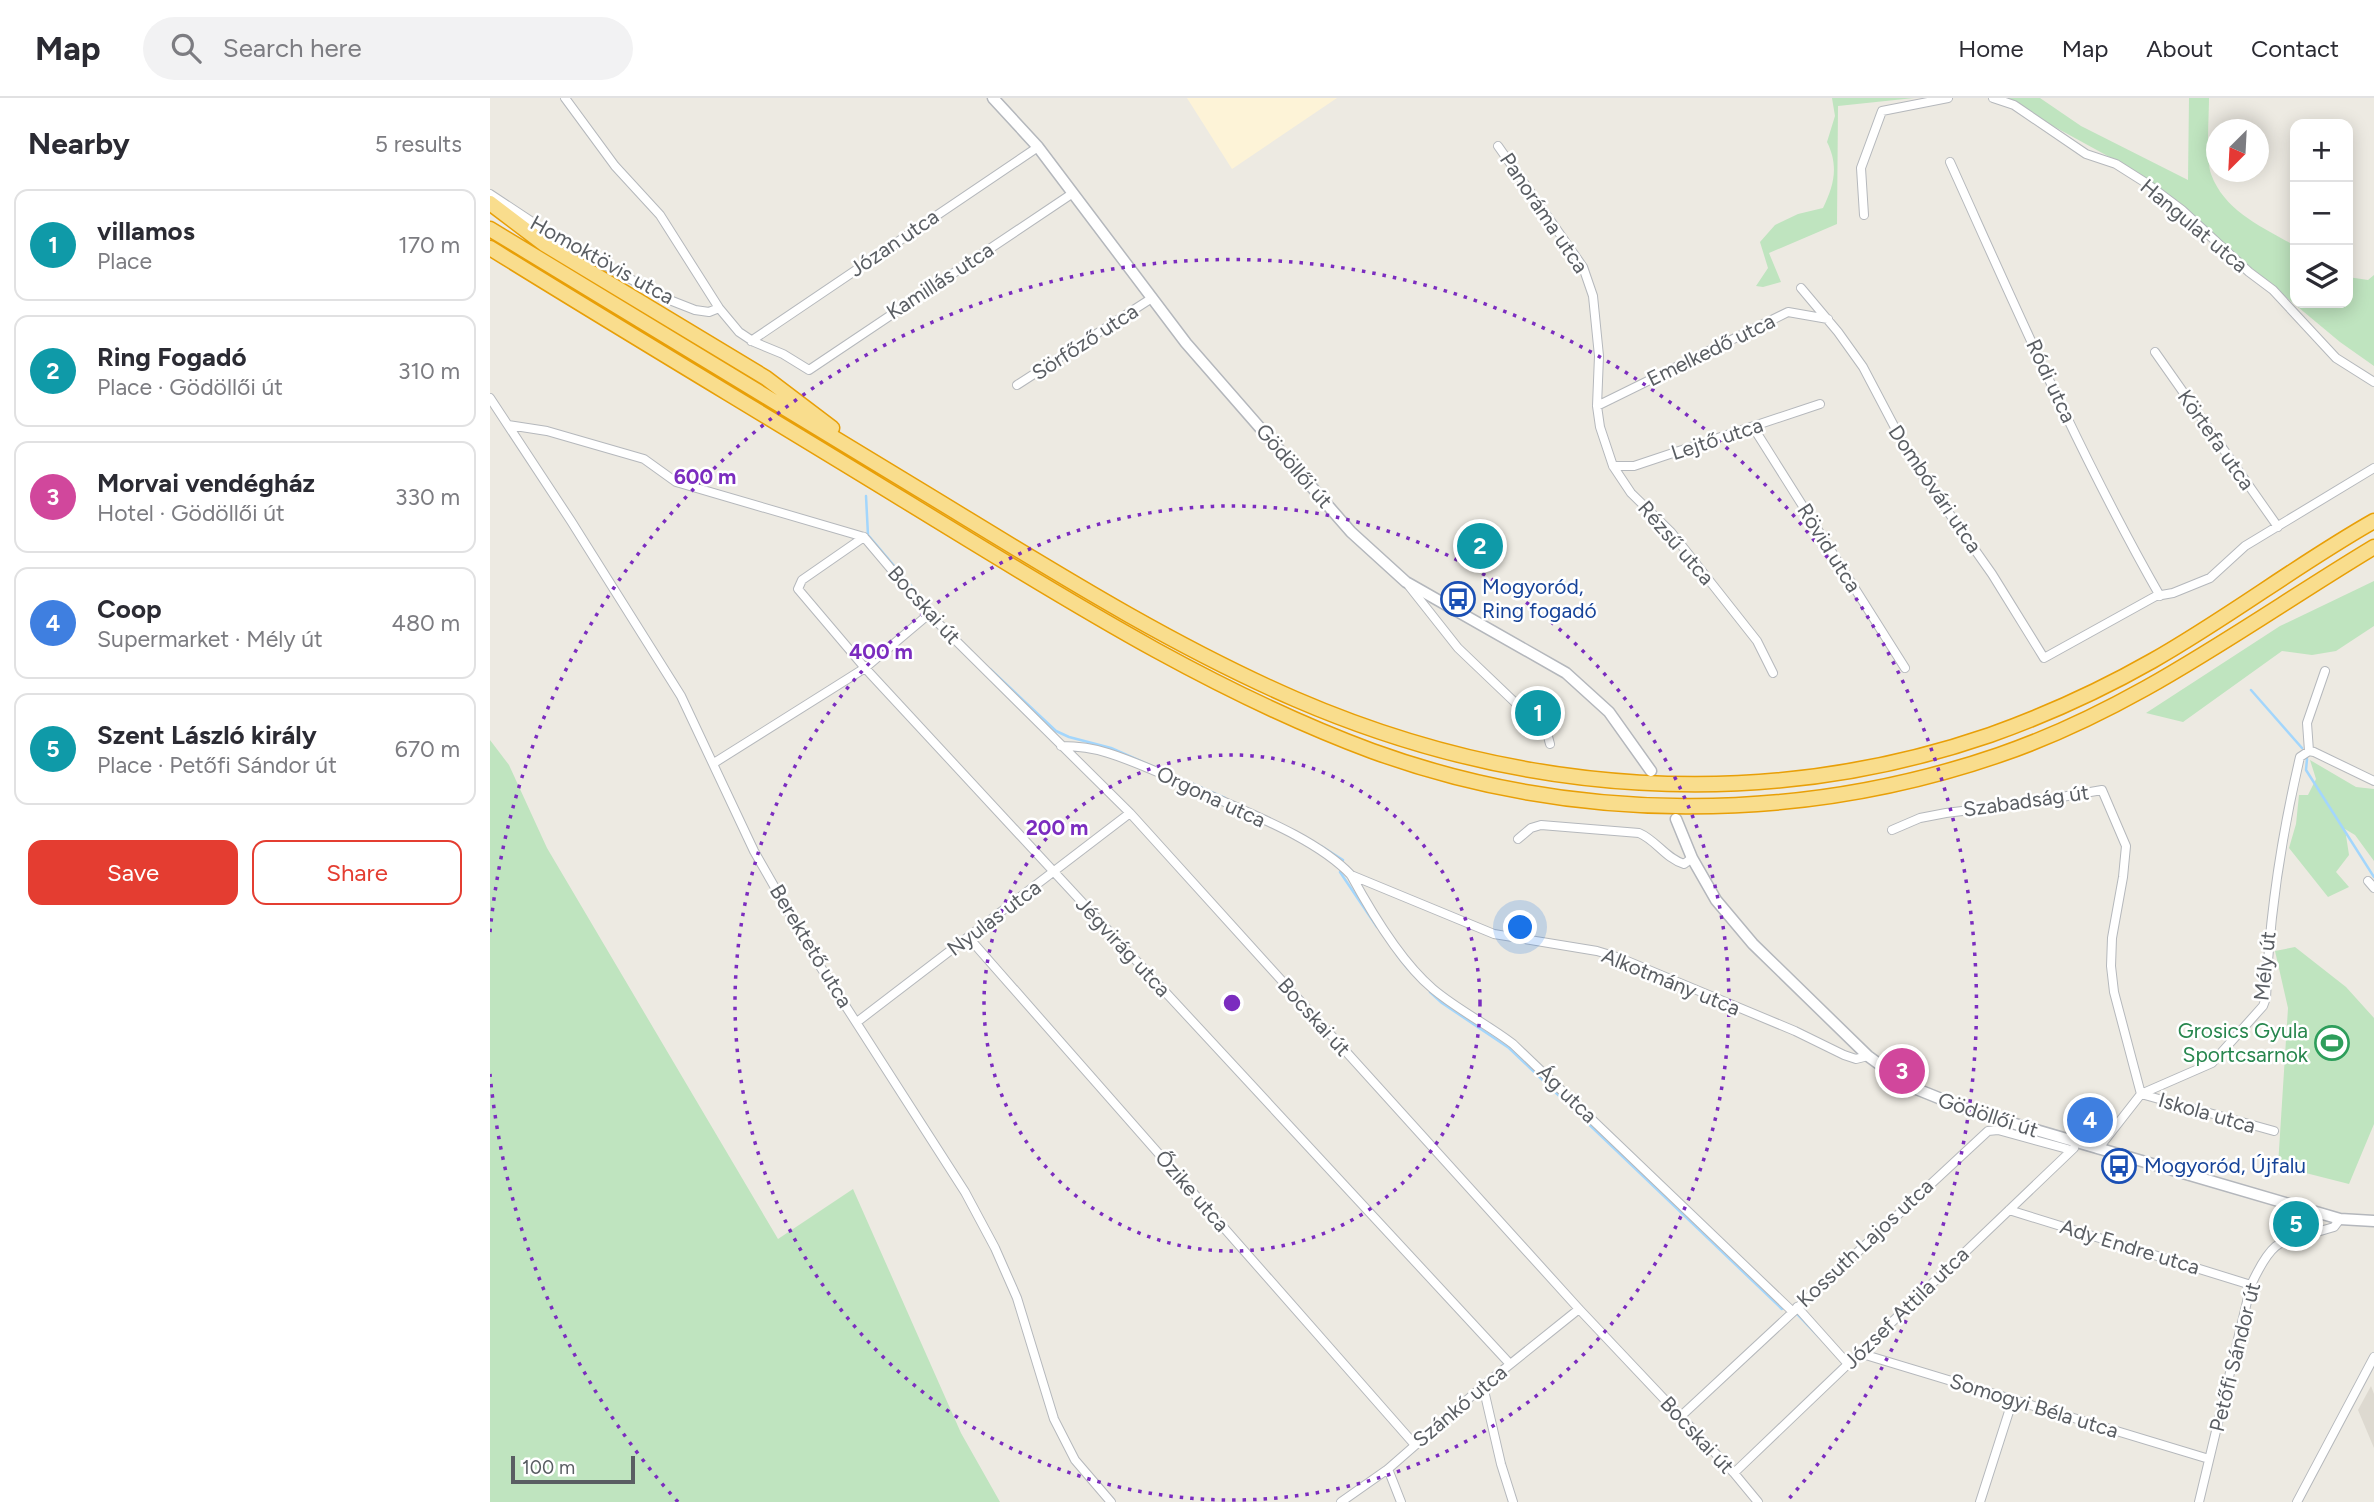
<!DOCTYPE html>
<html lang="en">
<head>
<meta charset="utf-8">
<style>
	body { margin:0; font-family:Figtree,sans-serif; background:#f2f2f3; color:#2b2b33 }
	.controls { position:absolute; right:21px; top:21px; display:grid; overflow:hidden; border-radius:14px; box-shadow:0 4px 18px #0003 }
	.controls button { width:63px; height:63px; display:grid; place-items:center; padding:0; border:0; border-bottom:2px solid #e1e1e2; background:#fff; color:#2b2b33; font:35px sans-serif }
	.compass { position:absolute; left:1716px; top:21px; width:63px; height:63px; border-radius:50%; background:#fff; box-shadow:0 4px 18px #0003; rotate:204deg }
	.scale { position:absolute; left:21px; bottom:18px; width:124px; box-sizing:border-box; padding-left:7px; border:4px solid #5a5e63; border-top:0; font-size:19px; line-height:24px; white-space:nowrap; color:#5a5e63; -webkit-text-stroke:5px #fff; paint-order:stroke }
	.you { position:absolute; left:1031px; top:830px; width:24px; height:24px; margin:-18px; border:5px solid #fff; border-radius:50%; background:#1a73e8; box-shadow:0 0 0 10px #1a73e833 }
	.badge { display:grid; place-items:center; width:46px; height:46px; border-radius:50%; background:#e43d31; color:#fff; font-size:23px; font-weight:700 }
	.pin { position:absolute; translate:-50% -50%; border:4px solid #fff; box-shadow:0 2px 7px #0006 }
	.list { margin:0; padding:0; list-style:none }
	h2 { display:flex; justify-content:space-between; align-items:center; height:91px; margin:0; padding:0 28px; font-size:30px }
	h2 small { font-size:23px; font-weight:400; color:#7c7c81 }
	.list li { display:grid; grid-template-columns:46px 1fr auto; gap:21px; align-items:center; box-sizing:border-box; height:112px; margin:0 14px 14px; padding:0 14px; border:2px solid #e1e1e2; border-radius:14px }
	.list b { display:block; font-size:26px; white-space:nowrap }
	.list p { margin:0; font-size:23px; white-space:nowrap; color:#7c7c81 }
	.list em { font-size:23px; font-style:normal; color:#7c7c81 }
	.actions { display:flex; gap:14px; padding:21px 28px }
	.actions a { flex:1; padding:16px 0; border:2px solid #e43d31; border-radius:14px; text-align:center; font-size:24px; color:#e43d31 }
	.actions .main { background:#e43d31; color:#fff }
	.icon { flex:none; width:38px; height:38px; fill:none; stroke:currentColor; stroke-width:2; stroke-linecap:round; stroke-linejoin:round }
	.map { position:relative; flex:none; width:1884px; height:1404px; overflow:hidden }
	header { display:flex; align-items:center; gap:42px; box-sizing:border-box; height:98px; padding:0 35px; background:#fff; border-bottom:2px solid #e1e1e2 }
	header strong { font-size:33px }
	nav { display:flex; gap:38px; margin-inline-start:auto; font-size:24px }
	.search { width:490px; height:63px; background:#f2f2f3; display:flex; align-items:center; gap:18px; box-sizing:border-box; padding:0 24px; border-radius:38px; color:#7c7c81; font-size:26px }
	main { display:flex }
	aside { flex:1; background:#fff }
	.map>svg:first-child { display:block }
	.commercial { fill:#fdf3d7 }
	.education { fill:#ddd9d0 }
	.green { fill:#bfe4bf }
	.lines { fill:none; stroke-linecap:round; stroke-linejoin:round }
	.stream { stroke:#a3d6fc; stroke-width:2.5 }
	.minor-casing { stroke:#b5b8bc; stroke-width:10 }
	.secondary-casing { stroke:#b4b7bc; stroke-width:13 }
	.motorway-casing { stroke:#e89f07; stroke-width:17 }
	.minor { stroke:#fff; stroke-width:8 }
	.secondary { stroke:#fff; stroke-width:10 }
	.motorway { stroke:#f9dd8d; stroke-width:14 }
	.ring { fill:none; stroke:#7b2cbf; stroke-width:3.5; stroke-dasharray:3.5 7 }
	.labels { text-anchor:middle; stroke-width:5; stroke-linejoin:round; paint-order:stroke }
	.street-label { font-size:21px; fill:#5a5e63; stroke:#fff }
	.transit-label { font-size:21px; fill:#164399; stroke:#fff; text-anchor:start }
	.leisure-label { font-size:21px; fill:#27864d; stroke:#fff; text-anchor:end }
	.centre { fill:#7b2cbf; stroke:#fff; stroke-width:3.5 }
	.ring-label { font-size:21px; text-anchor:middle; font-weight:bold; fill:#7b2cbf; stroke:#fff; stroke-width:5; stroke-linejoin:round; paint-order:stroke }
</style>
</head>
<body>
<header>
<strong>Map</strong>
<div class="search"><svg class="icon" aria-label="search" viewBox="0 0 24 24"><circle cx="10" cy="10" r="6"/><path d="M15 15l6 6"/></svg>Search here</div>
<nav><a>Home</a><a>Map</a><a>About</a><a>Contact</a></nav>
</header>
<main>
<aside>
<h2>Nearby<small>5 results</small></h2>
<ul class="list">
<li><span class="badge" style="background:#0f9aa8">1</span><div><b>villamos</b><p>Place</p></div><em>170 m</em></li>
<li><span class="badge" style="background:#0f9aa8">2</span><div><b>Ring Fogadó</b><p>Place · Gödöllői út</p></div><em>310 m</em></li>
<li><span class="badge" style="background:#d1479c">3</span><div><b>Morvai vendégház</b><p>Hotel · Gödöllői út</p></div><em>330 m</em></li>
<li><span class="badge" style="background:#3f7fe0">4</span><div><b>Coop</b><p>Supermarket · Mély út</p></div><em>480 m</em></li>
<li><span class="badge" style="background:#0f9aa8">5</span><div><b>Szent László király</b><p>Place · Petőfi Sándor út</p></div><em>670 m</em></li>
</ul>
<div class="actions"><a class="main">Save</a><a>Share</a></div>
</aside>
<div class="map">
<svg width="1884" height="1404" viewBox="0 0 1884 1404">
	<rect width="100%" height="100%" fill="#edeae2"/>
	<path class="commercial" d="M697 0H847L742 71Z"/>
	<path class="education" d="M1881 1288 1884 1296V1350L1868 1312Z"/>
	<path class="green" d="M1342 0H1424L1348 8 1347 126 1279 155 1291 184 1273 189 1266 188 1278 170 1270 144 1285 127 1308 116 1333 110C1344 87 1349 68 1337 44L1345 18Z
		M1512 0H1550L1591 28 1698 82 1699 0H1719C1719 18 1716 61 1721 76 1735 114 1773 129 1805 148V205H1858V179L1878 182 1884 177V268L1850 244 1645 73Z
		M1884 483V528L1846 553 1822 557 1792 553 1693 624 1656 615 1790 528Z
		M0 642 19 667 57 750 288 1141 363 1091 471 1335 510 1404H0Z
		M1820 662 1866 689 1884 691V763L1865 737 1855 731 1859 757 1846 774 1859 789 1838 799 1799 750 1806 726 1809 697H1818L1826 681Z
		M1805 849 1856 889 1884 920V1026L1859 1086 1788 1068 1798 910 1785 853Z"/>
	<g class="lines">
		<path class="stream" d="M376 398 378 437 450 522
			M500 571 566 633 579 639 621 650 735 700
			M1761 592 1812 650
			M1817 661 1816 672 1884 779
			M831 748 853 762
			M850 774 887 829
			M907 857 918 871
			M940 894 952 905 1019 950 1292 1211
			M1307 1216 1329 1239"/>
		<g class="minor-casing">
			<path id="minor" d="M75 0 125 68 170 117 229 210 249 234 264 244 293 256 319 272 583 95
				M1503 0 1524 7 1596 56 1626 66 1656 85 1692 112 1759 174 1783 192 1846 260 1884 284
				M1008 48 1093 169 1103 198 1109 258 1107 308 1110 329 1123 368 1141 395 1181 434 1267 543 1283 575
				M1460 64C1526 210 1590 358 1670 498
				M0 96 71 143 177 201 205 212 219 214 229 210
				M1374 117 1371 70 1392 13 1458 0
				M1311 190 1348 234 1373 269 1423 364 1502 476 1554 560 1666 498 1683 495 1720 480 1755 448 1884 370
				M261 243 548 49
				M1665 254 1788 429
				M527 287 662 200
				M0 300 81 423 191 598 264 753 328 865 475 1094 505 1150 527 1200 564 1321 585 1362 621 1404
				M1107 308 1298 214 1338 221
				M18 327 57 333 154 361 186 384 374 439
				M1263 329 1415 570
				M1123 368H1144L1330 306
				M374 439 439 516 640 715 1089 1211 1244 1375 1268 1404
				M374 439 312 482 308 491 375 570 1020 1266
				M919 488 968 550 1057 635 1060 646
				M571 648C587 648 603 650 618 655 650 665 681 680 712 694 758 715 826 740 861 777 880 812 912 865 943 891 968 912 997 926 1023 946L1302 1213
				M1819 653 1817 625 1835 573
				M224 665 375 570 439 516
				M1402 732 1430 720 1456 715 1537 705 1612 692 1636 748 1633 779 1622 840 1621 868 1624 894 1651 996 1784 1033
				M1028 741 1041 730 1051 727 1149 735C1166 742 1175 760 1194 766L1202 760
				M861 777 1004 836 1107 853 1130 860 1305 933 1354 957 1366 961 1378 958
				M1878 783 1884 790
				M479 840 925 1347
				M367 924 640 715
				M1608 1051 1651 996 1722 965 1773 908 1776 900C1779 817 1791 740 1810 659L1819 653 1824 654 1884 683
				M1519 1112 1761 1187
				M1307 1209 1358 1266
				M1369 1255 1719 1361
				M993 1288 1011 1366 1023 1404
				M1190 1319 1498 1033 1508 1032 1581 1052
				M898 1371 911 1404
				M1244 1375 1584 1050
				M851 1404 898 1371 993 1288 1089 1211
				M1490 1404 1523 1301
				M1709 1404 1761 1187C1786 1133 1793 1145 1844 1129L1850 1121
				M1807 1404 1884 1259"/>
		</g>
		<g class="secondary-casing">
			<path id="secondary" d="M503 0 548 49 696 245 861 434 916 484 1076 575 1119 614 1161 673
				M1186 721 1202 760 1226 802 1263 846 1378 958 1419 988 1481 1013 1850 1121 1884 1123"/>
		</g>
		<g class="motorway-casing">
			<path id="motorway" d="M0 105 54 146 276 280 342 330
				M0 131C143 219 287 305 430 392 552 466 674 544 805 601 1027 697 1270 716 1500 637 1556 617 1611 592 1662 563 1738 520 1808 466 1884 423
				M0 150C137 235 275 317 412 401 563 493 715 591 882 653 1083 726 1308 726 1509 657 1647 610 1761 523 1884 449"/>
		</g>
		<use href="#minor" class="minor"/>
		<use href="#secondary" class="secondary"/>
		<use href="#motorway" class="motorway"/>
	</g>
	<g class="ring">
		<circle cx="742" cy="905" r="248"/>
		<circle cx="742" cy="905" r="497"/>
		<path d="M188 1404A745 745 0 0 1 0 976M0 834A745 745 0 1 1 1296 1404"/>
	</g>
	<defs>
		<g id="bus-ring" transform="scale(1.75)"><circle r="9.5" fill="#fff" stroke="#1a4fb4" stroke-width="1.5"/><path d="M-5-6H5V4H4V6H2V4H-2V6H-4V4H-5ZM-3.5-4V0h7V-4ZM-3.5 1.2v1.5H-2V1.2ZM2 1.2v1.5H3.5V1.2Z" fill="#1a4fb4"/></g>
		<g id="stadium-ring" transform="scale(1.75)"><circle r="9.5" fill="#fff" stroke="#2e9e5b" stroke-width="1.5"/><path d="M0-5a6.5 5 0 1 0 0 10a6.5 5 0 1 0 0-10ZM-3.5-1.8h7v3.6h-7Z" fill="#2e9e5b"/></g>
	</defs>
	<g fill-rule="evenodd">
		<use href="#bus-ring" x="968" y="501"/>
		<use href="#stadium-ring" x="1842" y="945"/>
		<use href="#bus-ring" x="1629" y="1068"/>
	</g>
	<g class="labels">
		<g class="street-label">
			<text transform="translate(1054 115) rotate(56)" y="7">Panoráma utca</text>
			<text transform="translate(1704 128) rotate(40)" y="7">Hangulat utca</text>
			<text transform="translate(404 145) rotate(-34)" y="7">Józan utca</text>
			<text transform="translate(112 162) rotate(29)" y="7">Homoktövis utca</text>
			<text transform="translate(450 183) rotate(-33)" y="7">Kamillás utca</text>
			<text transform="translate(595 244) rotate(-33)" y="7">Sörfőző utca</text>
			<text transform="translate(1221 252) rotate(-26)" y="7">Emelkedő utca</text>
			<text transform="translate(1561 283) rotate(65)" y="7">Ródi utca</text>
			<text transform="translate(1227 341) rotate(-18)" y="7">Lejtő utca</text>
			<text transform="translate(1726 342) rotate(55)" y="7">Körtefa utca</text>
			<text transform="translate(804 368) rotate(49)" y="7">Gödöllői út</text>
			<text transform="translate(1445 391) rotate(56)" y="7">Dombóvári utca</text>
			<text transform="translate(1186 445) rotate(49)" y="7">Rézsű utca</text>
			<text transform="translate(1339 450) rotate(58)" y="7">Rövid utca</text>
			<text transform="translate(434 507) rotate(48)" y="7">Bocskai út</text>
			<text transform="translate(721 699) rotate(25)" y="7">Orgona utca</text>
			<text transform="translate(1536 703) rotate(-8)" y="7">Szabadság út</text>
			<text transform="translate(504 820) rotate(-37)" y="7">Nyulas utca</text>
			<text transform="translate(321 848) rotate(59)" y="7">Berektető utca</text>
			<text transform="translate(633 849) rotate(47)" y="7">Jégvirág utca</text>
			<text transform="translate(1775 868) rotate(-84)" y="7">Mély út</text>
			<text transform="translate(1181 884) rotate(22)" y="7">Alkotmány utca</text>
			<text transform="translate(824 919) rotate(48)" y="7">Bocskai út</text>
			<text transform="translate(1077 996) rotate(44)" y="7">Ág utca</text>
			<text transform="translate(1717 1015) rotate(16)" y="7">Iskola utca</text>
			<text transform="translate(1498 1017) rotate(18)" y="7">Gödöllői út</text>
			<text transform="translate(702 1093) rotate(49)" y="7">Őzike utca</text>
			<text transform="translate(1375 1145) rotate(-43)" y="7">Kossuth Lajos utca</text>
			<text transform="translate(1640 1149) rotate(17)" y="7">Ady Endre utca</text>
			<text transform="translate(1416 1210) rotate(-44)" y="7">József Attila utca</text>
			<text transform="translate(1745 1259) rotate(-76)" y="7">Petőfi Sándor út</text>
			<text transform="translate(970 1308) rotate(-40)" y="7">Szánkó utca</text>
			<text transform="translate(1544 1308) rotate(17)" y="7">Somogyi Béla utca</text>
			<text transform="translate(1207 1337) rotate(47)" y="7">Bocskai út</text>
		</g>
		<g class="transit-label">
			<text x="992" y="496">Mogyoród,<tspan x="992" dy="24">Ring fogadó</tspan></text>
			<text x="1654" y="1075">Mogyoród, Újfalu</text>
		</g>
		<g class="leisure-label">
			<text x="1818" y="940">Grosics Gyula<tspan x="1818" dy="24">Sportcsarnok</tspan></text>
		</g>
	</g>
	<circle cx="742" cy="905" r="10" class="centre"/>
	<g class="ring-label">
		<text x="215" y="386">600 m</text>
		<text x="391" y="561">400 m</text>
		<text x="567" y="737">200 m</text>
	</g>
</svg>
<div class="controls">
<button>+</button>
<button>−</button>
<button><svg class="icon" aria-label="layers" viewBox="0 0 24 24"><path d="M12 4l9 5-9 5-9-5zM3 14l9 5 9-5"/></svg></button>
</div>
<svg class="compass" viewBox="-18 -18 36 36"><path d="M0-13l5 13h-10z" fill="#e53935"/><path d="M0 13l5-13h-10z" fill="#7c7c81"/></svg>
<div class="scale">100 m</div>
<div class="you"></div>
<div class="pin badge" style="left:1048px;top:615px;background:#0f9aa8">1</div>
<div class="pin badge" style="left:990px;top:448px;background:#0f9aa8">2</div>
<div class="pin badge" style="left:1412px;top:973px;background:#d1479c">3</div>
<div class="pin badge" style="left:1600px;top:1022px;background:#3f7fe0">4</div>
<div class="pin badge" style="left:1806px;top:1126px;background:#0f9aa8">5</div>
</div>
</main>
</body>
</html>
